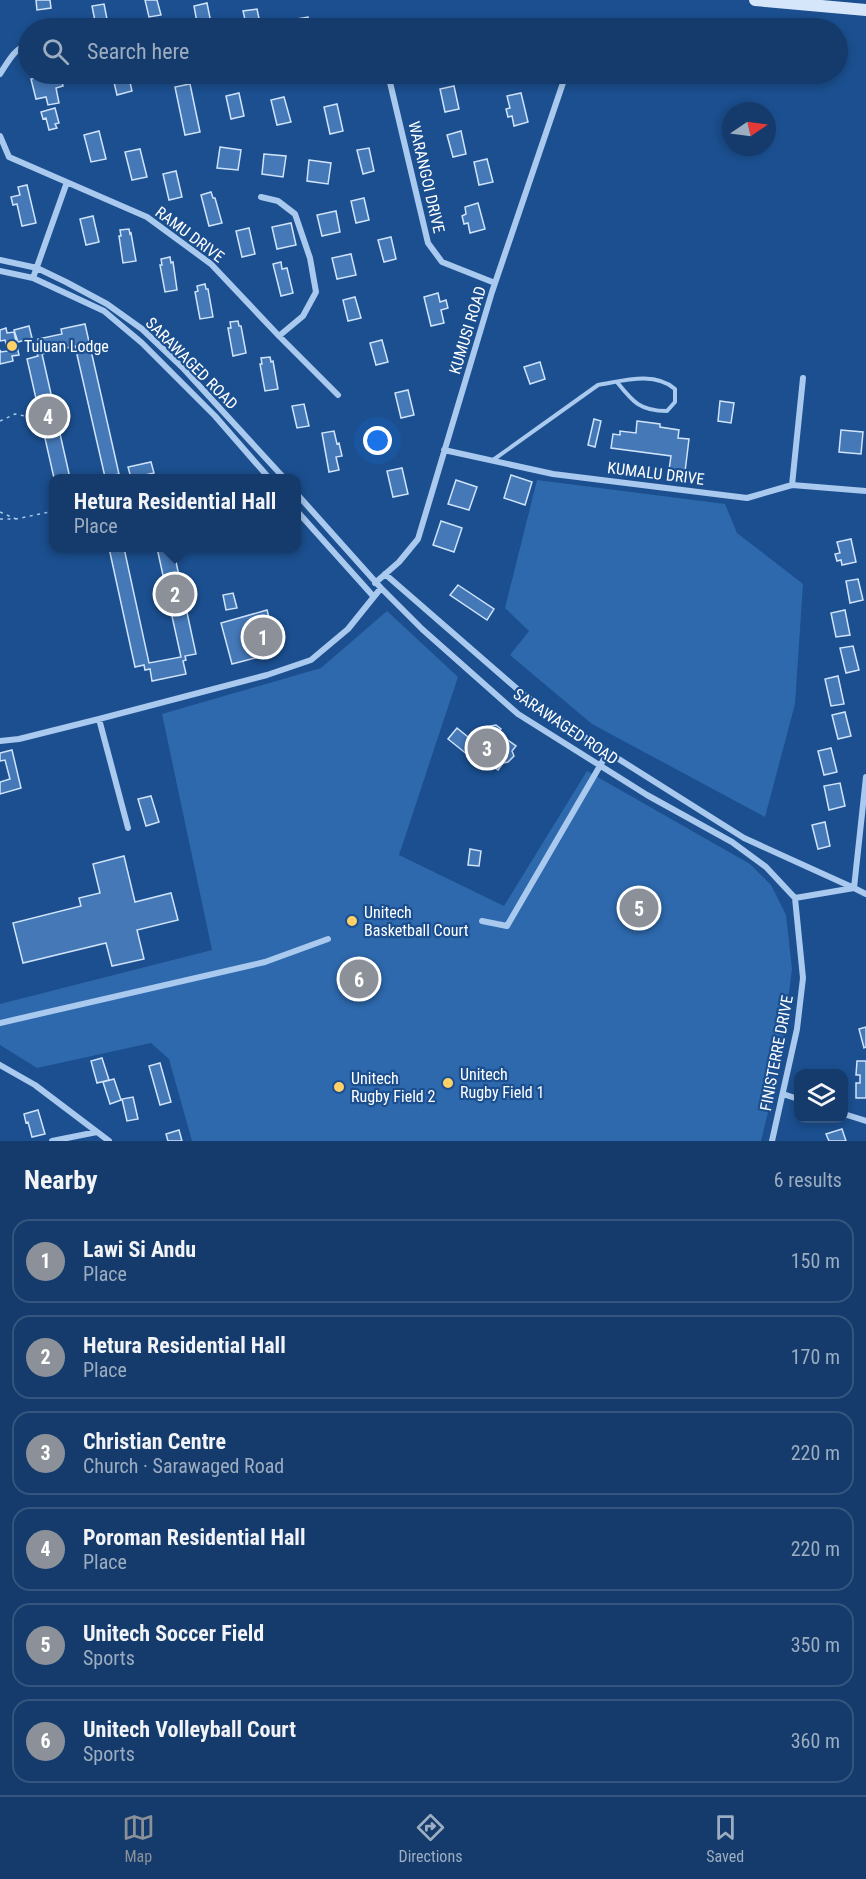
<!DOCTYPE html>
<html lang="en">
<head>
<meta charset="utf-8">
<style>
	body { margin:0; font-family:"Roboto Condensed",sans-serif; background:#214673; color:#f1f3f6 }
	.controls { position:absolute; right:18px; bottom:18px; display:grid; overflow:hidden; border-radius:12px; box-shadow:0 3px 9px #0003 }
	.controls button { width:54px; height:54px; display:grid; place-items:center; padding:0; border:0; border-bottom:2px solid #33557e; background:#143b6b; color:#f1f3f6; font:30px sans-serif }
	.compass { position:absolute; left:722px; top:102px; width:54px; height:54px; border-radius:50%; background:#143b6b; box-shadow:0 3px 9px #0003; rotate:77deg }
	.you { position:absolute; left:378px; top:441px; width:21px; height:21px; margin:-15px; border:4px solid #fff; border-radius:50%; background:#1a73e8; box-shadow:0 0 0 9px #1a73e833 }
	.badge { display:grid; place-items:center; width:39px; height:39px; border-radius:50%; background:#8c9099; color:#fff; font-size:20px; font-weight:700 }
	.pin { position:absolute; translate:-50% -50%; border:3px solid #fff; box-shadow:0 2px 6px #0006 }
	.popup { position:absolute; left:49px; top:474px; width:252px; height:78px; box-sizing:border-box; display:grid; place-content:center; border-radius:12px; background:#143b6b; filter:drop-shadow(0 2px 4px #0005); font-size:20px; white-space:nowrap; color:#9dadc1 }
	.popup b { font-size:22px; color:#f1f3f6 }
	.popup::after { content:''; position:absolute; left:50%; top:100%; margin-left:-12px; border:12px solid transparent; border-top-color:#143b6b }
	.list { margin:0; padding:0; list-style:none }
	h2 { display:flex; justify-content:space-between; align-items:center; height:78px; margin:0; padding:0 24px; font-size:26px }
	h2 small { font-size:20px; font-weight:400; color:#9dadc1 }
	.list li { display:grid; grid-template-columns:39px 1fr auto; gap:18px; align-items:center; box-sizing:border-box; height:84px; margin:0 12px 12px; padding:0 12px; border:2px solid #33557e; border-radius:18px }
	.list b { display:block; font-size:22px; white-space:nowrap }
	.list p { margin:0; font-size:20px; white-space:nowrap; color:#9dadc1 }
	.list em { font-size:20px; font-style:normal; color:#9dadc1 }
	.icon { flex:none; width:33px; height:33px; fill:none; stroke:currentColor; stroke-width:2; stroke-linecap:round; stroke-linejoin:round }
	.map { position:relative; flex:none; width:866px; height:1141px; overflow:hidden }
	.search { position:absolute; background:#143b6b; box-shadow:0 3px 9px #0003; left:18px; right:18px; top:18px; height:66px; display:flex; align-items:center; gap:15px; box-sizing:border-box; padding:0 21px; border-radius:33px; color:#9dadc1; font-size:22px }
	.sheet { height:654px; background:#143b6b }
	nav { display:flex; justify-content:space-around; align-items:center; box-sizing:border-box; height:84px; border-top:2px solid #33557e; background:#143b6b; font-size:16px; color:#9dadc1 }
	nav a { display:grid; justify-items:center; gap:3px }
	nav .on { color:#8c9099 }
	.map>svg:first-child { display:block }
	.green { fill:#2e69ad }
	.building { fill:#4478b7; stroke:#cfe3fa; stroke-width:1.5; fill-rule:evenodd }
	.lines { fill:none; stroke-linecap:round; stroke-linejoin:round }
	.path { stroke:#a9c9ee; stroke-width:1.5; stroke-dasharray:3 4.5; stroke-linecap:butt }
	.lane { stroke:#a9c9ee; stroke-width:4 }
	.street { stroke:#a9c9ee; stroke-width:6 }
	.secondary { stroke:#d6e6fa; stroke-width:12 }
	.poi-dot { fill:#ffd166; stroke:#1b4f8f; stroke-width:2 }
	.labels { text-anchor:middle; stroke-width:4.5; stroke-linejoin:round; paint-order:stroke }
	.street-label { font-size:16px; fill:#fff; stroke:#1b4f8f }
	.poi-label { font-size:16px; fill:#fff; stroke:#1b4f8f; text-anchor:start }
</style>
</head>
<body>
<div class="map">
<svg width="866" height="1141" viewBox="0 0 866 1141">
	<rect width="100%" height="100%" fill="#1b4f8f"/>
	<path class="green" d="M537 480 725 504 737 533 803 584 795 704 765 817 592 724 510 655 529 631 505 608Z
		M387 611 458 677 399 855 504 906 587 771 750 864 771 885 786 915 792 969 780 1063 761 1141H192L169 1059 151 1043 37 1068 0 1045V1004L212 950 162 714 321 668Z"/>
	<path class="building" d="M36 0H50L51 8 37 10Z
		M145 0H157L161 15 149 17Z
		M207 3 212 28H198L194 6Z
		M104 4 108 24 96 26 92 6Z
		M257 9 261 28H247L243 11Z
		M308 17 310 28H298L296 19Z
		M353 22 354 28H342L341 25Z
		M44 74H60L63 86 56 88 59 103 48 105 46 97 36 99 31 79 45 76Z
		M112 74H128L132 91 117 95Z
		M190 84 200 132 185 135 175 87Z
		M454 86 459 109 445 112 440 89Z
		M239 93 244 116 231 119 226 96Z
		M521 93 528 122 514 126 512 116 508 117 506 109 510 108 507 96Z
		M284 97 291 122 277 125 271 100Z
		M337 104 343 131 330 134 324 107Z
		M55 108 59 123 55 124 57 128 49 130 46 118 43 119 41 112Z
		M99 131 106 159 91 162 84 135Z
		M461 131 466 154 453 157 447 135Z
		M220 147 241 150 238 170 217 168Z
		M369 148 374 171 363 174 357 150Z
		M140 149 147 177 132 180 125 152Z
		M264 154 286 156 283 177 262 174Z
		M487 159 493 182 479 185 474 162Z
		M309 160 331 163 328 184 307 181Z
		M176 171 182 197 169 200 163 174Z
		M27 185 36 223 22 226 17 204 13 205 11 197 20 195 18 187Z
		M211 192 213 198H215L222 223 209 226 201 195Z
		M364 198 369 220 356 223 351 201Z
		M478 203 485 229 470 233 468 223 464 224 462 216 466 214 465 207Z
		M336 211 340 232 322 236 317 215Z
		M93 216 99 242 86 245 80 219Z
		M291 223 296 245 277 249 272 227Z
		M249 228 255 254 242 257 236 231Z
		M129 229 130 234 131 233 136 261 123 263 119 236H121L120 230Z
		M391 237 396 259 384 262 378 240Z
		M351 254 356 275 337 279 332 258Z
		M170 257 171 263 173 262 177 290 165 292 160 265H162L161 259Z
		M281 262 282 269 287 268 293 293 281 296 273 264Z
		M205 284 206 289H208L213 317 200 319 195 292 198 291 197 286Z
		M438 293 440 302 446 300 448 308 441 310 444 323 431 326 424 297Z
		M355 297 361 318 348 321 343 300Z
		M238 321 239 326H241L246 353 233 356 228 328H231L230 322Z
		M85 324 119 474 105 477 75 346 42 354 70 478H54L27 359 38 356 36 350 40 349 38 339 62 334 61 329Z
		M29 326 32 338 18 342 14 330Z
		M6 328 7 333 14 332 19 355 12 356 13 361 0 364V350L1 352 8 351 5 340 0 341V330Z
		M382 340 388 362 376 365 370 343Z
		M270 357 271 362 273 361 278 389 265 391 260 364H262L261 358Z
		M540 362 545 379 530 384 524 367Z
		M408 390 414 415 401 418 395 393Z
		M720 401 734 403 731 423 718 421Z
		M304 404 309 426 297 428 292 406Z
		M594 419 601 421 595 447 588 445Z
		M637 421 660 424V427L679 430 678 438 689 439 685 472 669 470 671 456 611 448 613 434 620 435V431L636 433Z
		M841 430 863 432 861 454 839 452Z
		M334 431 337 444 339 443 342 456 336 457 339 470 329 472 322 433Z
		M151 462 154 473 131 478 128 467Z
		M402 468 408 494 393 497 387 471Z
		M511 475 532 482 525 505 504 498Z
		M456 480 477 487 469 510 448 504Z
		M441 521 462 528 454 552 433 545Z
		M851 539 856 562 842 565 841 560 837 561 835 554 840 553 837 542Z
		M109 548H124L149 663 181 657 157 548H173L196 654 185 656 186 660 183 661 186 674 152 681 150 669 145 670 144 665 135 667Z
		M858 579 863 600 850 603 846 581Z
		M458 585 494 609 487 620 450 595Z
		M233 593 237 608 226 610 223 595Z
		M267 610 278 652 232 664 221 623ZM250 628 254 644 246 646 243 630Z
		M845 610 850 635 836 637 831 613Z
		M853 646 859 670 846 673 840 648Z
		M838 676 844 704 831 706 825 679Z
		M845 712 851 736 838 739 832 715Z
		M496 725 501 729 498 733 516 746 512 751 514 756 508 762 503 763 498 770 476 753 468 755 448 739 457 728 473 741 485 727Z
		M831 748 837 772 824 775 818 751Z
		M12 750 21 788 0 794V782L10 779 5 760 0 761V753Z
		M840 783 845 806 829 810 824 786Z
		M151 796 159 822 146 826 138 799Z
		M825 822 830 846 818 849 812 825Z
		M470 849 481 851 479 866 468 865Z
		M124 856 135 902 171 893 178 920 137 930 144 959 112 966 106 943 23 963 13 923 81 906 79 898 100 893 93 864Z
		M866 1027V1047L864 1048 859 1029Z
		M102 1058 109 1080 97 1083 91 1061Z
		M857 1061H866V1098H856V1083H860V1075H856Z
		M160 1063 171 1102 160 1105 149 1066Z
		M114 1079 121 1100 110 1104 103 1082Z
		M133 1097 138 1119 127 1121 122 1099Z
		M38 1110 45 1134 32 1137 28 1122 26 1123 24 1114Z
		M842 1129 846 1141H829L826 1134Z
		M179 1130 182 1141H168L166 1134Z"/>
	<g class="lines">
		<path class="path" d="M0 421 15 414 35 418
			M0 512 16 519
			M0 519H16L54 511"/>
		<path class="lane" d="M493 460 598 385C623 381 654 371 675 389V402L667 411C640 411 633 402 617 382"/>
		<path class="street" d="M378 25 379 28
			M581 28 582 27
			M0 74C8 62 14 49 28 44
			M388 74 428 243 442 262 495 283
			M0 136 9 157 147 217 211 264 279 336 338 395
			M261 197 278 201 295 214 310 258 316 292 303 316 279 336
			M0 260 37 268 66 282 107 304 142 329 182 367 284 478
			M0 271 33 278 67 182
			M33 278 104 311 142 343 215 416 269 478
			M444 450 553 474 747 498 792 485 866 491
			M792 485 803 378
			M296 493 381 588 422 629 518 714 647 795 732 842 766 867 795 898 854 888 866 894
			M296 510 374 597
			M385 574 523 694 590 741 744 838 854 888
			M375 583 399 562 418 539 492 292 566 74
			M99 719 128 828
			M0 741 19 739 99 719 267 675 311 660 348 629 381 588
			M854 888 866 777
			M482 921 507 926 608 752
			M0 1023 265 962 328 939
			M0 1065 35 1085 109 1141
			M783 1094 798 1099
			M844 1114 866 1121
			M52 1141 97 1132
			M772 1141 797 1029 803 978 795 898"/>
		<path class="secondary" d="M755 0 866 10"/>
	</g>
	<g class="poi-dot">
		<circle cx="12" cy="346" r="6"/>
		<circle cx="352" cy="921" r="6"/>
		<circle cx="448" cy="1083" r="6"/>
		<circle cx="339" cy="1087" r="6"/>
	</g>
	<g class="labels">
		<g class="street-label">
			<text transform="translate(427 177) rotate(77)" y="6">WARANGOI DRIVE</text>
			<text transform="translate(190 234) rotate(37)" y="6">RAMU DRIVE</text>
			<text transform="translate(467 330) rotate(-73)" y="6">KUMUSI ROAD</text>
			<text transform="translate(192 363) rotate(45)" y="6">SARAWAGED ROAD</text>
			<text transform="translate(656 473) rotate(7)" y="6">KUMALU DRIVE</text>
			<text transform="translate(566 726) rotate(34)" y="6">SARAWAGED ROAD</text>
			<text transform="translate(776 1053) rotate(-79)" y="6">FINISTERRE DRIVE</text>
		</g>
		<g class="poi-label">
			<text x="24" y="352">Tuluan Lodge</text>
			<text x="364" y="918">Unitech<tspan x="364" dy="18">Basketball Court</tspan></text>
			<text x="460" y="1080">Unitech<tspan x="460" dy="18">Rugby Field 1</tspan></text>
			<text x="351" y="1084">Unitech<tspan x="351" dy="18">Rugby Field 2</tspan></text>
		</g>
	</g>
</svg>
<div class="controls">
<button><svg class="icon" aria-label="layers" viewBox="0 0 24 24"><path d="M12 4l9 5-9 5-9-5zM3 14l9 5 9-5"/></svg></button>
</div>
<svg class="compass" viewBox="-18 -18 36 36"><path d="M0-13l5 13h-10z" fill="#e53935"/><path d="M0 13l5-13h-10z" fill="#9dadc1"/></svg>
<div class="you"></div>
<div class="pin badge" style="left:263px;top:637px">1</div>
<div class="pin badge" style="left:175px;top:594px">2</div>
<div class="popup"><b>Hetura Residential Hall</b>Place</div>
<div class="pin badge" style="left:487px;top:748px">3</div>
<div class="pin badge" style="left:48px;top:416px">4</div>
<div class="pin badge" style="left:639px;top:908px">5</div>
<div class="pin badge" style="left:359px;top:979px">6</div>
<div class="search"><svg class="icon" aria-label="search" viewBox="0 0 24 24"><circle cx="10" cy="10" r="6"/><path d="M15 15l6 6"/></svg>Search here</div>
</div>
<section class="sheet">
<h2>Nearby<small>6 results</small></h2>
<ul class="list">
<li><span class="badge">1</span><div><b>Lawi Si Andu</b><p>Place</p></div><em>150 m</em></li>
<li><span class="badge">2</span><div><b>Hetura Residential Hall</b><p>Place</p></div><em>170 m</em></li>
<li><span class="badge">3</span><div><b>Christian Centre</b><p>Church · Sarawaged Road</p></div><em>220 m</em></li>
<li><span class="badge">4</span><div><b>Poroman Residential Hall</b><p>Place</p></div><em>220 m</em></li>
<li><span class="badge">5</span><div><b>Unitech Soccer Field</b><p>Sports</p></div><em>350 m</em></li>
<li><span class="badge">6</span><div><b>Unitech Volleyball Court</b><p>Sports</p></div><em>360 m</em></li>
</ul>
</section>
<nav>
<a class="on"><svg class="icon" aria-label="map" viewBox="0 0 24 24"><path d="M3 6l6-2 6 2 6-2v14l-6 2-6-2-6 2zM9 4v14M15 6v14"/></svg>Map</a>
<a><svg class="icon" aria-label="directions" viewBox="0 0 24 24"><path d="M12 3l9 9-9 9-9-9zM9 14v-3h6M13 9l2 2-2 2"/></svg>Directions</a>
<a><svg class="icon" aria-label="saved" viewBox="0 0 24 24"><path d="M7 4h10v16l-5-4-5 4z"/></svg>Saved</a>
</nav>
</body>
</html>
